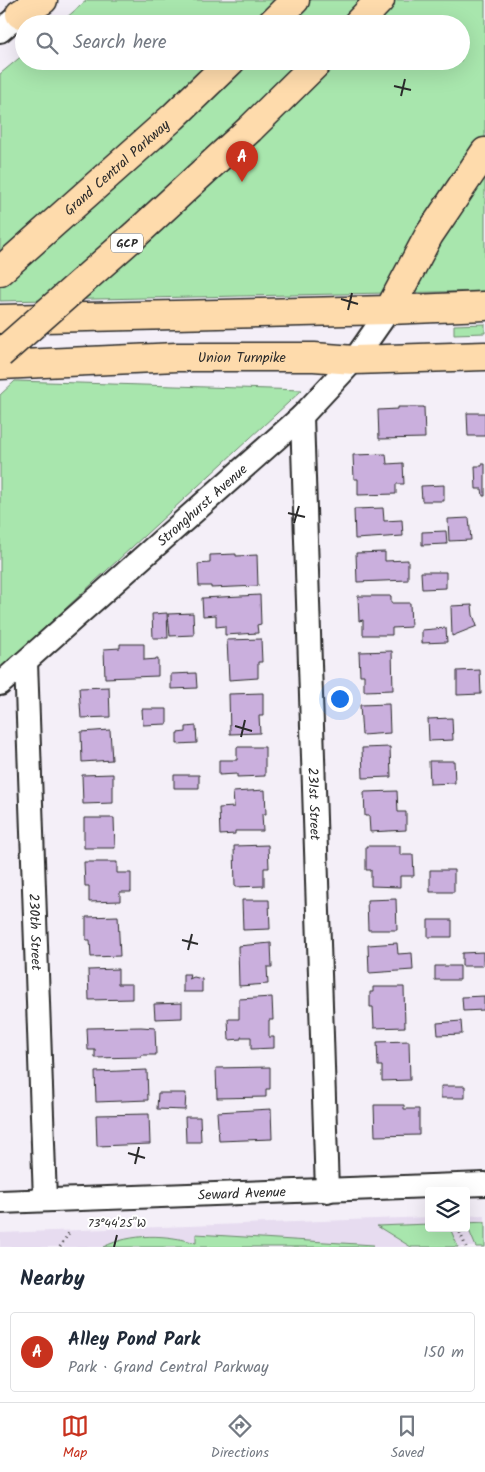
<!DOCTYPE html>
<html lang="en">
<head>
<meta charset="utf-8">
<style>
	body { margin:0; font-family:Kalam,sans-serif; background:#f6f6f7; color:#1f2937 }
	.controls { position:absolute; right:15px; bottom:15px; display:grid; overflow:hidden; border-radius:5px; box-shadow:0 5px 20px #0002 }
	.controls button { width:45px; height:45px; display:grid; place-items:center; padding:0; border:0; border-bottom:1px solid #e0e1e3; background:#fff; color:#1f2937; font:25px sans-serif }
	.you { position:absolute; left:339px; top:698px; width:18px; height:18px; margin:-12px; border:4px solid #fff; border-radius:50%; background:#1a73e8; box-shadow:0 0 0 8px #1a73e833 }
	.badge { display:grid; place-items:center; width:32px; height:32px; border-radius:50%; background:#c8321e; color:#fff; font-size:16px; font-weight:700 }
	.pin { position:absolute; translate:-50% -41px; filter:drop-shadow(0 1px 2px #0008) }
	.pin::after { content:''; position:absolute; top:26px; width:18px; height:15px; background:inherit; clip-path:polygon(0 0,100% 0,50% 100%) }
	.list { margin:0; padding:0; list-style:none }
	h2 { display:flex; justify-content:space-between; align-items:center; height:65px; margin:0; padding:0 20px; font-size:21px }
	h2 small { font-size:16px; font-weight:400; color:#747a83 }
	.list li { display:grid; grid-template-columns:32px 1fr auto; gap:15px; align-items:center; box-sizing:border-box; height:80px; margin:0 10px 10px; padding:0 10px; border:1px solid #e0e1e3; border-radius:5px }
	.list b { display:block; font-size:19px; white-space:nowrap }
	.list p { margin:0; font-size:16px; white-space:nowrap; color:#747a83 }
	.list em { font-size:16px; font-style:normal; color:#747a83 }
	.icon { flex:none; width:28px; height:28px; fill:none; stroke:currentColor; stroke-width:2; stroke-linecap:round; stroke-linejoin:round }
	.map { position:relative; flex:none; width:485px; height:1247px; overflow:hidden }
	.search { position:absolute; background:#fff; box-shadow:0 5px 20px #0002; left:15px; right:15px; top:15px; height:55px; display:flex; align-items:center; gap:12px; box-sizing:border-box; padding:0 18px; border-radius:28px; color:#747a83; font-size:19px }
	.sheet { height:155px; background:#fff }
	nav { display:flex; justify-content:space-around; align-items:center; box-sizing:border-box; height:70px; border-top:1px solid #e0e1e3; background:#fff; font-size:14px; color:#747a83 }
	nav a { display:grid; justify-items:center; gap:2px }
	nav .on { color:#c8321e }
	.map>svg:first-child { display:block }
	.built { fill:#e7dcf0 }
	.green { fill:#a8e6ad; stroke:#6a886c }
	.building { fill:#caafdd; stroke:#2b2b2b }
	.lines { fill:none; stroke-linecap:round; stroke-linejoin:round }
	.street-casing { stroke:#2b2b2b; stroke-width:26 }
	.primary-casing { stroke:#2b2b2b; stroke-width:31 }
	.highway-casing { stroke:#2b2b2b; stroke-width:31 }
	.path { stroke:#2b2b2b; stroke-width:3; stroke-dasharray:1 4; stroke-linecap:butt }
	.street { stroke:#fff; stroke-width:22 }
	.primary { stroke:#fedbac; stroke-width:28 }
	.highway { stroke:#fedbac; stroke-width:28 }
	.highway-bridge-casing { stroke:#2b2b2b; stroke-width:31; stroke-linecap:butt }
	.highway-bridge { stroke:#fedbac; stroke-width:28 }
	.ticks { fill:none; stroke:#2b2b2b; stroke-width:2 }
	.labels { text-anchor:middle; stroke-width:4; stroke-linejoin:round; paint-order:stroke }
	.shield { fill:#fff; stroke:#6b6b6b; stroke-width:1 }
	.shield-label { font-size:12px; font-weight:bold; fill:#2b2b2b }
	.street-label { font-size:14px; fill:#2b2b2b; stroke:#fff }
	.ticks-label { font-size:12px; text-anchor:middle; fill:#2b2b2b; stroke:#fff; stroke-width:4; stroke-linejoin:round; paint-order:stroke }
</style>
</head>
<body>
<div class="map">
<svg width="485" height="1247" viewBox="0 0 485 1247">
	<rect width="100%" height="100%" fill="#f4eff8"/>
	<filter id="ink" filterUnits="userSpaceOnUse"><feTurbulence type="fractalNoise" baseFrequency=".02" numOctaves="2"/><feDisplacementMap in="SourceGraphic" scale="10" xChannelSelector="R" yChannelSelector="G"/><feConvolveMatrix kernelMatrix="1 2 1 2 8 2 1 2 1" color-interpolation-filters="sRGB"/></filter>
	<g filter="url(#ink)">
		<path class="built" d="M485 1215V1247H0V1233L429 1217V1228H466V1216Z"/>
		<path class="green" d="M87 0H485V291L0 301V74L24 54V61H461V24H59Z
			M485 324V333L454 334V325Z
			M15 381 302 390 0 669V395Z
			M485 1222V1247H476L466 1223Z
			M429 1224V1228H450L458 1247H411L377 1226Z
			M196 1234 374 1245 373 1247H103C132 1233 166 1234 196 1243Z"/>
		<path class="building" d="M398 407H424L425 438 379 439 378 410 398 409Z
			M467 413H485V436H468Z
			M386 454 387 464 403 463 404 484H396V494L358 495V479H354L353 455Z
			M482 464H485V496H483L482 489H476L475 466H482Z
			M444 485V501H422L421 486Z
			M383 508 384 521 402 520 403 536 355 539 354 509Z
			M469 518 471 540 449 541 448 519Z
			M446 531 447 544 422 545V532Z
			M385 552V561L408 560V580L357 582 356 553Z
			M236 554V556L257 555 258 586 211 588V586H199L198 564 210 563V555Z
			M421 572H446V588L422 589Z
			M260 595 261 624 257 625 258 633 225 635V626L216 627V615L203 616 202 598Z
			M358 596H391V603H410L411 627 392 628V635H363V620L359 621Z
			M472 605 473 615 477 626 452 636 451 606Z
			M167 613 168 638H153L152 614Z
			M193 613 194 635 170 636 168 614Z
			M446 628 447 642 422 643V630Z
			M261 639 262 662H258V678L229 680 227 640Z
			M120 644H144V660L158 659V676L105 678 104 649 120 648Z
			M392 651 393 690 364 691V675H360L359 652Z
			M480 670 481 694 457 695V671Z
			M196 673 197 688 171 689V674Z
			M109 687 110 717 81 718 79 688Z
			M263 693V716H259L260 733 230 734 229 694Z
			M389 704 390 733 362 735 360 705Z
			M142 709H167V724L143 725Z
			M452 718 453 740 429 741 428 719Z
			M196 726 197 743 177 744V733L186 732V727Z
			M110 730 112 760 82 762 81 732Z
			M237 747H265V776L237 777V774L219 775V760H237Z
			M390 747 391 777 363 778 362 748Z
			M429 761H454L455 783 430 784Z
			M113 774V803L83 804 82 775Z
			M174 775H199V788H174Z
			M265 790 266 814H262L263 831H235V834L220 835 219 808 234 807 233 792Z
			M397 791 398 812H406V830L370 832 369 816H365L364 792Z
			M84 818H114L115 848H84Z
			M268 845 269 868H264V886L235 887 234 846Z
			M366 846H400V855H413L414 876H400V887L371 886V870H366Z
			M84 862H117V873H131V892H120V901L89 902V886H85Z
			M430 870H454V892H430Z
			M396 899 397 930H368L367 900Z
			M242 900H269L270 929 243 930Z
			M118 916 120 956 91 957 90 940H86V917Z
			M428 920H452V937H428Z
			M271 943 272 967H267L268 984 239 986 238 946Z
			M397 943 398 954 412 953 413 970 369 973 368 945Z
			M483 952V966H462V953Z
			M435 966H460V980H435Z
			M118 969V984H132V999L89 1000 88 970Z
			M183 974H190L189 979 194 977 202 979V992H183Z
			M373 987H404L405 1027 374 1028 373 1007H370V992H373Z
			M484 996V1010L463 1011 462 997Z
			M272 997 273 1020H269V1037H274V1048L251 1049V1037H241V1039L229 1040 228 1019H239V999Z
			M182 1003V1018L155 1019 154 1004Z
			M461 1021 462 1034 438 1035 437 1023Z
			M141 1027 155 1028 156 1055H141V1057L95 1058V1050H88L87 1028Z
			M409 1041 410 1080 382 1081V1066H378L377 1042Z
			M270 1067V1089H266V1097L217 1098 216 1068Z
			M147 1070 148 1100 96 1102 95 1072Z
			M441 1086H465V1098H441Z
			M158 1093H186L185 1110 157 1109Z
			M374 1105H404V1109H419V1135L375 1136Z
			M271 1109 272 1139 219 1141 217 1112Z
			M149 1114 150 1144 97 1146 96 1115Z
			M185 1117H200L201 1142H186Z"/>
		<g class="lines">
			<g class="street-casing">
				<g id="street">
					<path d="M0 31 20 14 31 0"/>
					<path id="s1" d="M302 416 327 1191"/>
					<path id="s2" d="M26 662 45 1200"/>
					<path id="s3" d="M0 684 302 416 354 360 389 310"/>
					<path id="s4" d="M0 1202 485 1184"/>
				</g>
			</g>
			<g class="primary-casing">
				<g id="primary">
					<path d="M0 319 389 310 485 306"/>
					<path id="s5" d="M0 365 177 357H314L354 360 485 356"/>
				</g>
			</g>
			<g class="highway-casing">
				<g id="highway">
					<path d="M20 14 43 0"/>
					<path d="M271 24 295 0"/>
					<path d="M357 24 380 0"/>
					<path d="M250 129 319 61"/>
					<path id="s6" d="M0 271 173 117 231 61"/>
					<path d="M389 310 429 235 485 152"/>
				</g>
			</g>
			<path class="path" d="M458 1228 466 1247
				M60 1247 70 1231"/>
			<use href="#street" class="street"/>
			<use href="#primary" class="primary"/>
			<use href="#highway" class="highway"/>
			<g class="highway-bridge-casing">
				<path id="highway-bridge" d="M0 354 135 235 250 129"/>
			</g>
			<use href="#highway-bridge" class="highway-bridge"/>
		</g>
	</g>
	<path class="ticks" d="M394 86 411 90M401 96 405 79M341 299 358 304M348 310 352 293M288 513 305 517M294 523 299 506M235 726 252 731M241 737 245 720M182 940 198 944M188 950 192 934M128 1153 145 1158M135 1164 139 1147M114 1247 117 1235"/>
	<g class="labels">
		<rect class="shield" x="111" y="233.5" width="32" height="19" rx="4"/>
		<g class="shield-label">
			<text x="127" y="247">GCP</text>
		</g>
		<g class="street-label">
			<text dy="5" stroke="none"><textPath href="#s6" startOffset="156">Grand Central Parkway</textPath></text>
			<text dy="5" stroke="none"><textPath href="#s5" startOffset="242">Union Turnpike</textPath></text>
			<text dy="5" stroke="none"><textPath href="#s3" startOffset="270">Stronghurst Avenue</textPath></text>
			<text dy="5" stroke="none"><textPath href="#s1" startOffset="388">231st Street</textPath></text>
			<text dy="5" stroke="none"><textPath href="#s2" startOffset="270">230th Street</textPath></text>
			<text dy="5" stroke="none"><textPath href="#s4" startOffset="242">Seward Avenue</textPath></text>
		</g>
	</g>
	<g class="ticks-label">
		<text x="117" y="1227">73°44'25"W</text>
	</g>
</svg>
<div class="controls">
<button><svg class="icon" aria-label="layers" viewBox="0 0 24 24"><path d="M12 4l9 5-9 5-9-5zM3 14l9 5 9-5"/></svg></button>
</div>
<div class="you"></div>
<div class="pin badge" style="left:242px;top:182px">A</div>
<div class="search"><svg class="icon" aria-label="search" viewBox="0 0 24 24"><circle cx="10" cy="10" r="6"/><path d="M15 15l6 6"/></svg>Search here</div>
</div>
<section class="sheet">
<h2>Nearby<small></small></h2>
<ul class="list">
<li><span class="badge">A</span><div><b>Alley Pond Park</b><p>Park · Grand Central Parkway</p></div><em>150 m</em></li>
</ul>
</section>
<nav>
<a class="on"><svg class="icon" aria-label="map" viewBox="0 0 24 24"><path d="M3 6l6-2 6 2 6-2v14l-6 2-6-2-6 2zM9 4v14M15 6v14"/></svg>Map</a>
<a><svg class="icon" aria-label="directions" viewBox="0 0 24 24"><path d="M12 3l9 9-9 9-9-9zM9 14v-3h6M13 9l2 2-2 2"/></svg>Directions</a>
<a><svg class="icon" aria-label="saved" viewBox="0 0 24 24"><path d="M7 4h10v16l-5-4-5 4z"/></svg>Saved</a>
</nav>
</body>
</html>
